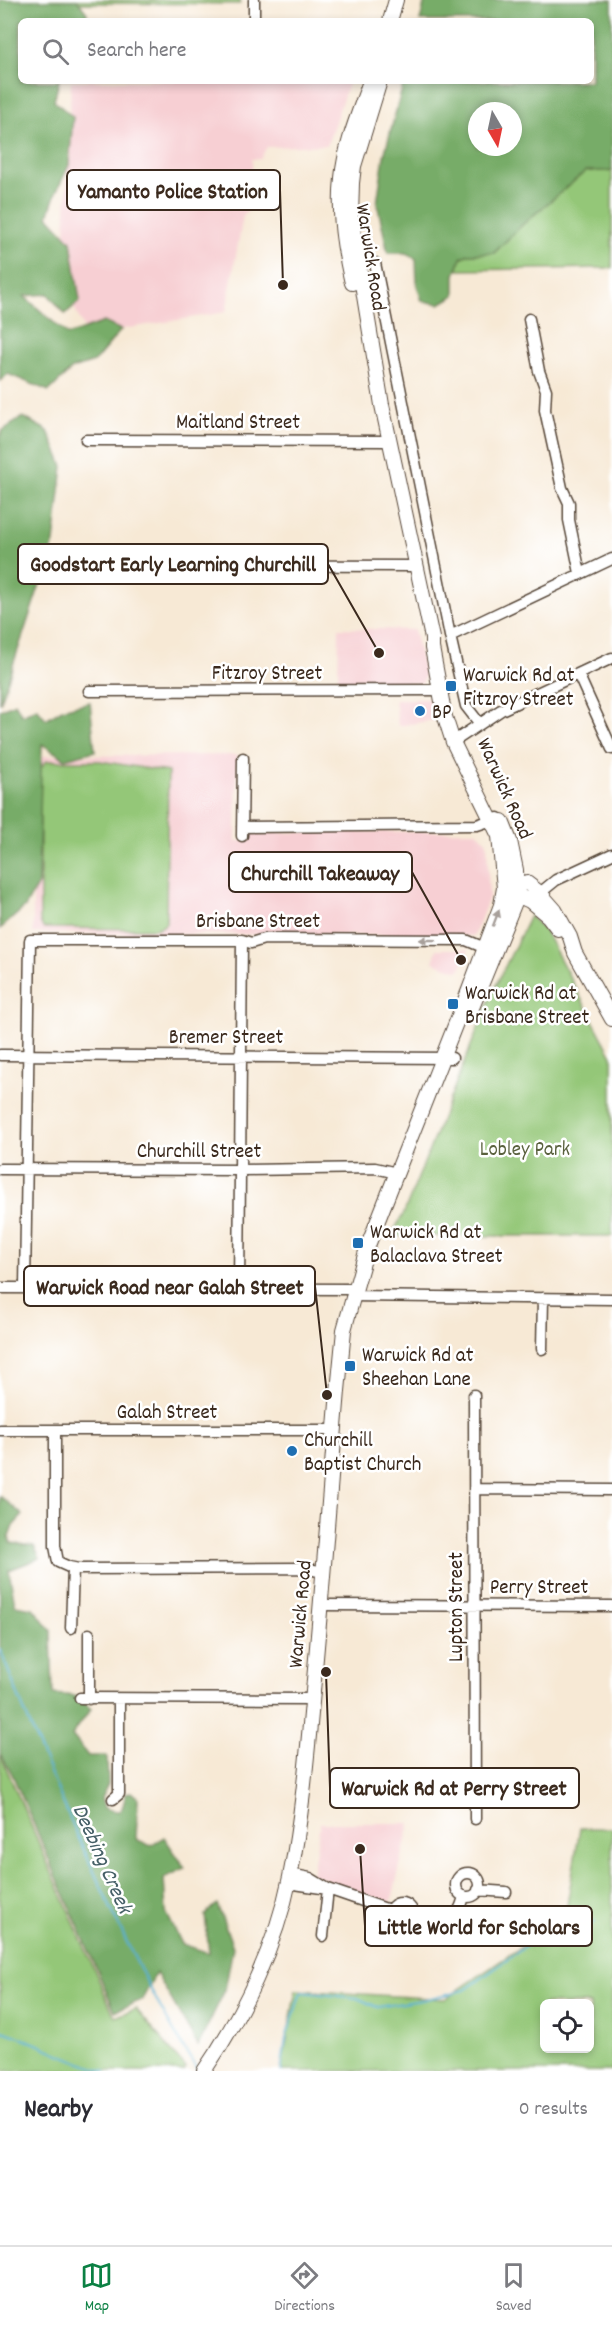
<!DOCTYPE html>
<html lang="en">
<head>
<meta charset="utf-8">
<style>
	body { margin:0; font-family:Dekko,sans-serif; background:#f7f7f7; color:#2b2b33 }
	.controls { position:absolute; right:18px; bottom:18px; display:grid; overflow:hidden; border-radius:9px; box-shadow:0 3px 9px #0003 }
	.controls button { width:54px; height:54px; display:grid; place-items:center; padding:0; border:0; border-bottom:2px solid #e1e1e2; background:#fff; color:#2b2b33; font:30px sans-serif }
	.compass { position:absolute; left:468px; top:102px; width:54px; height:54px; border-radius:50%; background:#fff; box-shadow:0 3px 9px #0003; rotate:171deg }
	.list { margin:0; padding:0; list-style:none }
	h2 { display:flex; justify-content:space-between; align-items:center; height:78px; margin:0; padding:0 24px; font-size:26px }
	h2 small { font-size:20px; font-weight:400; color:#7c7c81 }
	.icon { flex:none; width:33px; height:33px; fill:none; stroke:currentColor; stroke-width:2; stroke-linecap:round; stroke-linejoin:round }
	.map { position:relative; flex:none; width:612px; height:2071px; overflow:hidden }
	.search { position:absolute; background:#fff; box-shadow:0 3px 9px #0003; left:18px; right:18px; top:18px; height:66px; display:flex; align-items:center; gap:15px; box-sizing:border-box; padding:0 21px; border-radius:9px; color:#7c7c81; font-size:22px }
	.sheet { height:174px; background:#fff }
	nav { display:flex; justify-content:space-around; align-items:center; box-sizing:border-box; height:84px; border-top:2px solid #e1e1e2; background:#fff; font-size:16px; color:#7c7c81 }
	nav a { display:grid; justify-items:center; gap:3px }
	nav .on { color:#0b8043 }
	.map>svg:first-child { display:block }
	.built { fill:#f7cfd3 }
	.green { fill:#94c778; stroke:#68784b; stroke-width:1.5; fill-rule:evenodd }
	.forest { fill:#77ac68; stroke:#596b43; stroke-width:1.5; fill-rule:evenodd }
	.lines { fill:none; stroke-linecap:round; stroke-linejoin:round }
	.stream { stroke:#57b1d5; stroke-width:2 }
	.minor-casing { stroke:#574739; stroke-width:13 }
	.major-casing { stroke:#574739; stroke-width:16 }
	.minor { stroke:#fff; stroke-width:10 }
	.major { stroke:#fff; stroke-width:14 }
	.oneway { fill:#a79f9a }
	.poi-dot { fill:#1f6fb2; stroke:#fff; stroke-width:2 }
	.labels { text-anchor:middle; stroke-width:5; stroke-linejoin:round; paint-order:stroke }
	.street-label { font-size:21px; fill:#3b2a1e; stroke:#fff }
	.poi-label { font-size:21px; fill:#3b2a1e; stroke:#fff; text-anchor:start }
	.park-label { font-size:21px; fill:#5a613e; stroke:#fff }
	.water-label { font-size:22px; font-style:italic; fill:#466067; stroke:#fff }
	.leader { fill:none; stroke:#3b2a1e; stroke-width:2 }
	.callout-dot { fill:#3b2a1e; stroke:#fff; stroke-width:2 }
	.callout { fill:#fff; stroke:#3b2a1e; stroke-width:2 }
	.callout-label { font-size:22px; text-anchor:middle; font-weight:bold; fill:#3b2a1e }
</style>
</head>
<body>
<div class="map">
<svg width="612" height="2071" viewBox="0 0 612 2071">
	<rect width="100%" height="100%" fill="#fff"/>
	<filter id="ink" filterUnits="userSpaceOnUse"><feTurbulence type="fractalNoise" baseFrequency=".0167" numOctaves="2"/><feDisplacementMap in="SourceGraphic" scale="12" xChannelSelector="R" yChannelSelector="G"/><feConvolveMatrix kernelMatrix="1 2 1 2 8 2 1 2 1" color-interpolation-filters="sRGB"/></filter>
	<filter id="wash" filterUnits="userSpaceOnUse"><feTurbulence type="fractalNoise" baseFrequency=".008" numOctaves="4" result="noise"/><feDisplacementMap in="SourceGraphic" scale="24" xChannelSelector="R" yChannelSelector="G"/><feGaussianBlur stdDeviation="1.35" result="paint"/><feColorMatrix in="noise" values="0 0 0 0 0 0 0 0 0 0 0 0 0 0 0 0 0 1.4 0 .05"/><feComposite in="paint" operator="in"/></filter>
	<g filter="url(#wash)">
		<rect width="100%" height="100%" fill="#f7e9d5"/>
		<path class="built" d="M71 81H349L327 145 267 147 260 159H252L253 206 243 216 226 312 87 335 73 305 65 239Z
			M339 628 414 630 425 676 422 683H338Z
			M395 699H430L435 720 398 726Z
			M237 755 236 841H248V833L477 831 487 842 489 897 474 936 33 933 34 756Z
			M437 949H469L459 971 433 962Z
			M320 1823H410L392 1900 388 1903 334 1884 324 1878 312 1875Z"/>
		<path class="green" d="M47 0H240V4L46 3Z
			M586 171H612V268L457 270 461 258 468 254 494 253 522 225Z
			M47 761H100L168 772 166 923 163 926 155 929 43 928 40 921V768Z
			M530 916 545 931 612 1056V1236H391L404 1213 492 993Z
			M0 1754 115 2017 136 2009 186 2068 184 2071H0Z
			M580 1828H612V2071H281L296 1990 445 1999 565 1917ZM544 2004H590V2048H544Z"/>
		<path class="forest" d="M0 0H77L87 13 86 21H21V81H59L54 101 73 117 69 165 55 195 48 216 71 241 80 301 65 314 48 294 24 296 68 335 104 322 121 330 94 362 72 369 49 391 8 374 0 381Z
			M425 0H612V171H586L522 225 494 253 468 254 461 258 455 275V295L440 304 422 301 417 285 416 259 406 253H388L377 203 384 156 404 81H591V21H420ZM477 111H513V147H477Z
			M23 417 48 431 63 466 54 542 0 704V438L2 431Z
			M90 702 95 751 65 759 42 744 38 884 25 907 0 929V710L15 703 22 715 37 708 46 719 62 709Z
			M0 1496 23 1515 13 1526 9 1537 11 1543 34 1546 40 1558 9 1570 15 1605 33 1608 51 1630 53 1694 75 1696 91 1709 72 1735 88 1756H107L108 1784 101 1798 104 1808C124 1815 122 1810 126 1793L131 1792 138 1798 136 1839 151 1846 164 1837 185 1868 164 1878 166 1912 182 1944 209 1953 205 1915 217 1904 233 1947 225 1990 198 2046 156 1973 142 2000 115 2011 12 1774 0 1753Z"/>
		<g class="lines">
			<path class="stream" d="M0 1649C26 1718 55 1785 85 1852 120 1929 152 1999 198 2071
				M0 2030C36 2041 68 2061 105 2071
				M281 2071 286 2038 301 1992 357 1998 377 2007 422 2000 465 1990 554 1926 567 1923 585 1928 595 1922"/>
		</g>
	</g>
	<g filter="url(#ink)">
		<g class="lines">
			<g class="minor-casing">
				<path id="minor" d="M254 21V0
					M375 263 450 636 466 706 480 724
					M529 319 539 371 546 390 545 410 562 488 569 503V520L580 573
					M86 440 390 441
					M91 565 416 566
					M450 636 612 559
					M578 674 612 749
					M89 691 445 690
					M453 742 501 710 612 658
					M242 827 477 825 498 818
					M242 836 243 758
					M540 893 556 880 612 854
					M0 1055 452 1058
					M0 1169 240 1170 375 1168 397 1173
					M0 1288 354 1289
					M25 1288 30 940H242L251 943 264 939 466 940 485 948
					M239 1288 242 940
					M352 1296 612 1299
					M542 1349 543 1298
					M474 1395 475 1819
					M0 1430H335
					M55 1430V1546L58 1562 69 1567 79 1569 303 1568 324 1572
					M475 1489 612 1490
					M321 1605 612 1606
					M71 1628 73 1568
					M89 1634V1699
					M80 1698 312 1699
					M113 1799 119 1794V1699
					M456 1885a12 12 0 1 1 24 0a12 12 0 1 1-24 0Z
					M290 1874 310 1878 328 1889
					M288 1883 328 1889 389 1910
					M478 1890 506 1892
					M389 1915a12 12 0 1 1 24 0a12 12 0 1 1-24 0Z
					M411 1922C437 1933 458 1924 464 1896
					M323 1936 328 1889"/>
			</g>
			<g class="major-casing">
				<path id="major" d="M390 21 396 0
					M352 283C344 249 338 214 342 178 345 145 359 113 370 81
					M509 887 527 883 540 893 555 910 570 937 575 953 612 1019
					M510 892 530 901 548 916 558 929
					M471 1010 517 897 516 870 510 841 502 821
					M204 2071C243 2014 276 1946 290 1877 303 1812 308 1746 314 1680 323 1583 330 1487 338 1391L344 1330 367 1248 469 990 501 905 504 888 499 836 453 742 445 717 432 648V638L382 405 351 217 352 183 354 166 380 81"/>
			</g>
			<use href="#minor" class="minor"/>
			<use href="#major" class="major"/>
		</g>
		<defs><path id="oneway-solid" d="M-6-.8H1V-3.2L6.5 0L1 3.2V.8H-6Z" transform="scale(1.5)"/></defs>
		<g class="oneway">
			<use href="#oneway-solid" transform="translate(496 918) rotate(-69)"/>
			<use href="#oneway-solid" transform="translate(428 940) rotate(-179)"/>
		</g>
	</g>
	<g class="poi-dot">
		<rect x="445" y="680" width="12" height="12" rx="3"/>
		<circle cx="420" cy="711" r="6"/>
		<rect x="447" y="998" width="12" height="12" rx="3"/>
		<rect x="352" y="1237" width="12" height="12" rx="3"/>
		<rect x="344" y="1360" width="12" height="12" rx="3"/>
		<circle cx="292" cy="1451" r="6"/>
	</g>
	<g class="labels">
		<g class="street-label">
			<text transform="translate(372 257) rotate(81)" y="7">Warwick Road</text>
			<text x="238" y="428">Maitland Street</text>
			<text x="267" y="679">Fitzroy Street</text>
			<text transform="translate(506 788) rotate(66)" y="7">Warwick Road</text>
			<text x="258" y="927">Brisbane Street</text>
			<text x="226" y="1043">Bremer Street</text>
			<text x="199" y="1157">Churchill Street</text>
			<text x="167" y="1418">Galah Street</text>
			<text x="539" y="1593">Perry Street</text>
			<text transform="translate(455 1607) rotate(-90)" y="7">Lupton Street</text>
			<text transform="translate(299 1614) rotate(-85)" y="7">Warwick Road</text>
		</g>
		<g class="poi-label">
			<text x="463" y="681">Warwick Rd at<tspan x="463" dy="24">Fitzroy Street</tspan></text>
			<text x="432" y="718">BP</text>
			<text x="465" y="999">Warwick Rd at<tspan x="465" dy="24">Brisbane Street</tspan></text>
			<text x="370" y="1238">Warwick Rd at<tspan x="370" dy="24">Balaclava Street</tspan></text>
			<text x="362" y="1361">Warwick Rd at<tspan x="362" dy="24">Sheehan Lane</tspan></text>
			<text x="304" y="1446">Churchill<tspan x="304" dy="24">Baptist Church</tspan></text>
		</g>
		<g class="park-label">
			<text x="525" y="1155">Lobley Park</text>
		</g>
		<g class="water-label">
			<text transform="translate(104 1858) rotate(66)" y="8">Deebing Creek</text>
		</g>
	</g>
	<path class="leader" d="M283 285L280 190M379 653L328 564M461 960L412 872M327 1395L315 1286M326 1672L330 1788M360 1849L365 1926"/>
	<g class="callout-dot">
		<circle cx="283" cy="285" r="6"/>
		<circle cx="379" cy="653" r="6"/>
		<circle cx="461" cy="960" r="6"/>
		<circle cx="327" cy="1395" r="6"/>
		<circle cx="326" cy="1672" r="6"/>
		<circle cx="360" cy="1849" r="6"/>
	</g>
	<g class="callout">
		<rect x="67" y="170" width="213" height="40" rx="6"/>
		<rect x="18" y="544" width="310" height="40" rx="6"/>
		<rect x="229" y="852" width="183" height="40" rx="6"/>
		<rect x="24" y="1266" width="291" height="40" rx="6"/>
		<rect x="330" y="1768" width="249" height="40" rx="6"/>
		<rect x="365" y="1906" width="227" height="40" rx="6"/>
	</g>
	<g class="callout-label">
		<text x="173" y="198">Yamanto Police Station</text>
		<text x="173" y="571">Goodstart Early Learning Churchill</text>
		<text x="320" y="880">Churchill Takeaway</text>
		<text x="170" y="1294">Warwick Road near Galah Street</text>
		<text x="454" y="1795">Warwick Rd at Perry Street</text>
		<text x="479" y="1934">Little World for Scholars</text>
	</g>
</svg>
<div class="controls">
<button><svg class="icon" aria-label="locate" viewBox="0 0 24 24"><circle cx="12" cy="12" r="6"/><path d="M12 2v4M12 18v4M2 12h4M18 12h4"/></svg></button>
</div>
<svg class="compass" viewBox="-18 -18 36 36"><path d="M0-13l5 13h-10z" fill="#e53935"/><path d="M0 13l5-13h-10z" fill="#7c7c81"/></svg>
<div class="search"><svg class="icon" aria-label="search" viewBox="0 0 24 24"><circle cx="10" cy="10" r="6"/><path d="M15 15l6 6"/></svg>Search here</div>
</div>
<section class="sheet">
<h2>Nearby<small>0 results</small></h2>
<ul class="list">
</ul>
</section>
<nav>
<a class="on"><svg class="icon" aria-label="map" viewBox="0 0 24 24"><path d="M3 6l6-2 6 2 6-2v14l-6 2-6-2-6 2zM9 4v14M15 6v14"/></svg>Map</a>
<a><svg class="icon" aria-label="directions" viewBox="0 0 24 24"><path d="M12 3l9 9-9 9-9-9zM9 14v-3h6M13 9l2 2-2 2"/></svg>Directions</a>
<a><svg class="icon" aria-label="saved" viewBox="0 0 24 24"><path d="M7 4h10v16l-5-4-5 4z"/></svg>Saved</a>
</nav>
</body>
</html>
